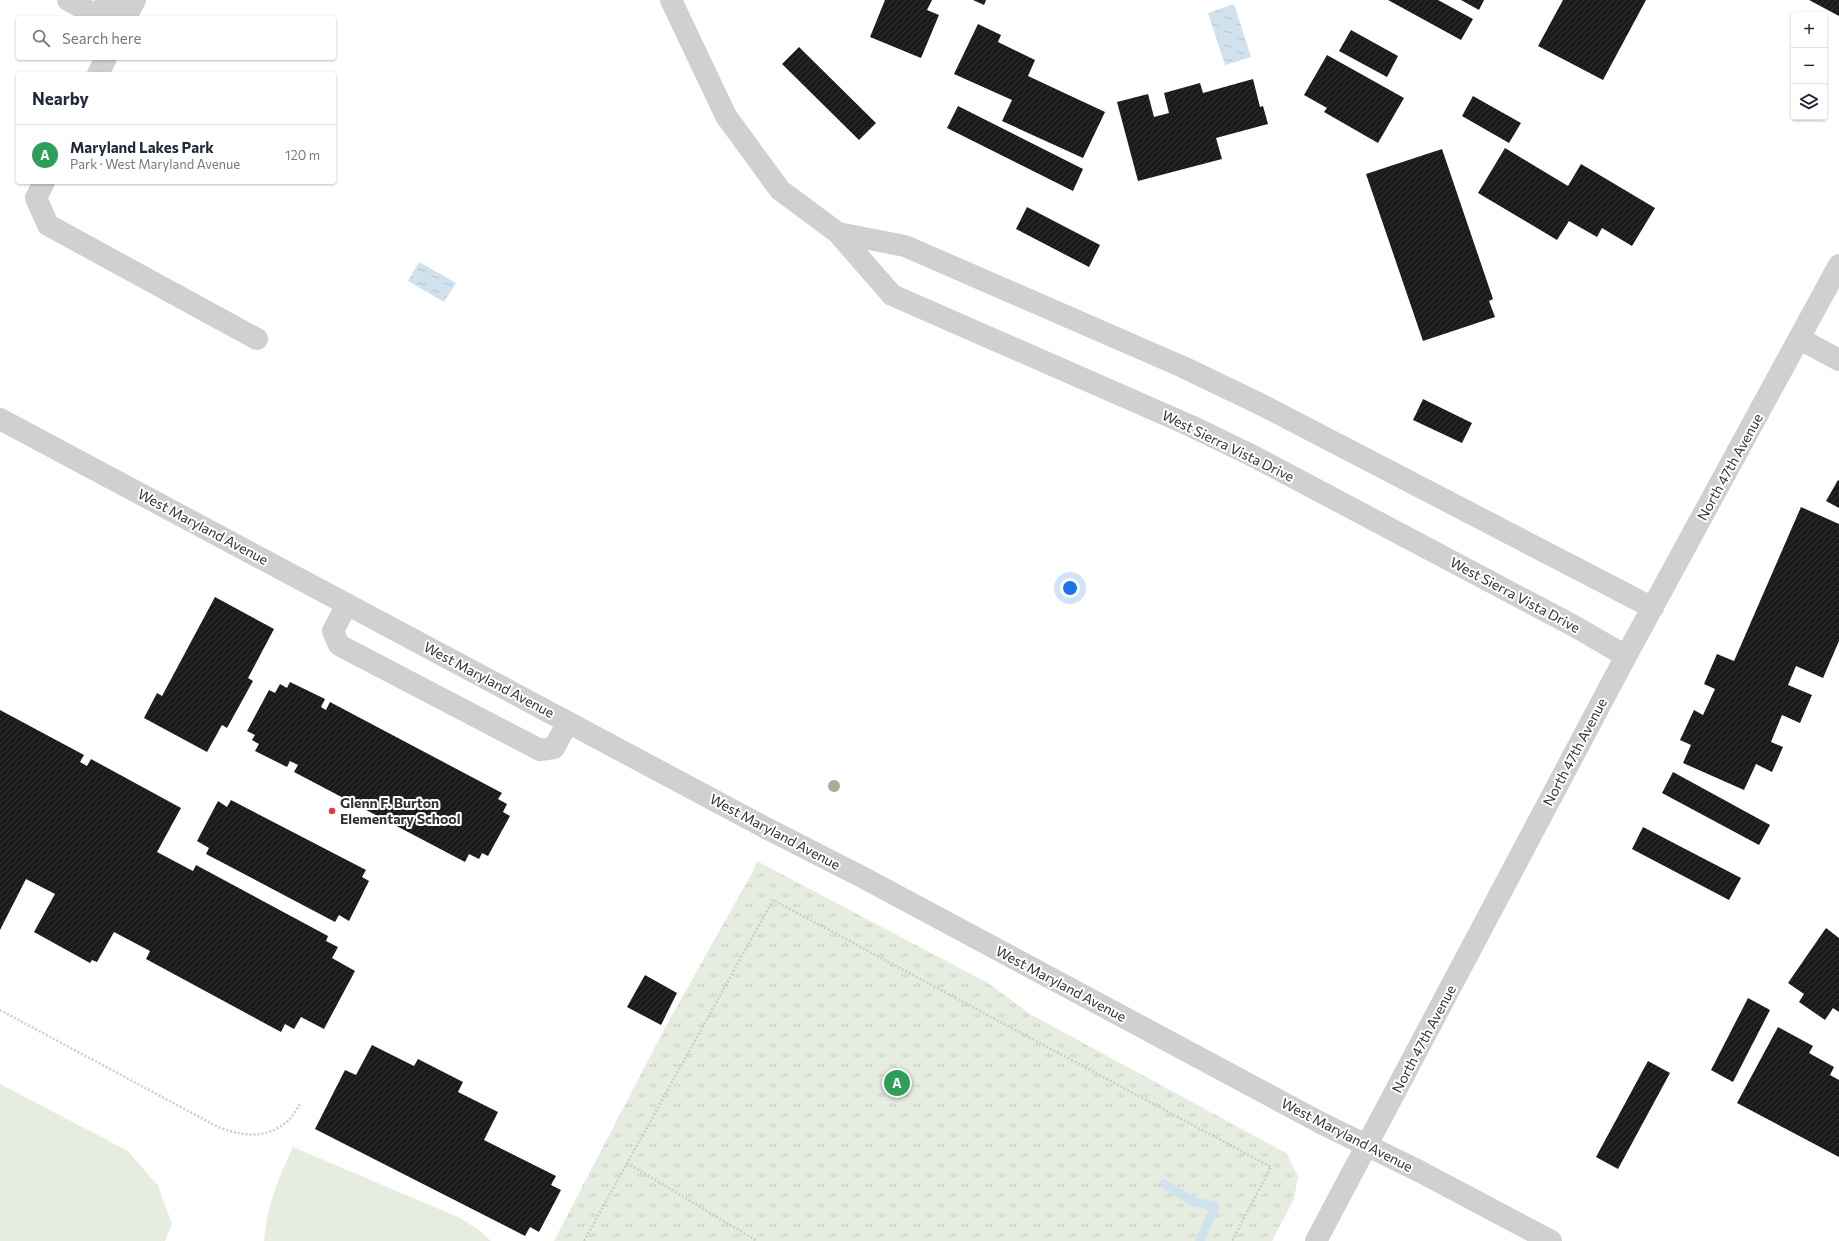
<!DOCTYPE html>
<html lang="en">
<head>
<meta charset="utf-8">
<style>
	body { margin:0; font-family:Commissioner,sans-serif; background:#f6f6f7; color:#1f2937 }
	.controls { position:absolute; right:12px; top:12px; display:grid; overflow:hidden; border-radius:4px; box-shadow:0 1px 3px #0004 }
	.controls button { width:36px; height:36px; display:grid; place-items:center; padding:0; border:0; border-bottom:1px solid #e0e1e3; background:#fff; color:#1f2937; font:20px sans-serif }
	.you { position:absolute; left:1070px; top:588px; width:14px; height:14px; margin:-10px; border:3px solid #fff; border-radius:50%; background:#1a73e8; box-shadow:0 0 0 6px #1a73e833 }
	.badge { display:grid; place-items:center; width:26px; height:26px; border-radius:50%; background:#e63946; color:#fff; font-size:13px; font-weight:700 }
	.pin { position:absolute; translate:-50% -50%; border:2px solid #fff; box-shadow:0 1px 4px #0006 }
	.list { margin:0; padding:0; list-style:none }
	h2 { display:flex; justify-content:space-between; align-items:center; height:52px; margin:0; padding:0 16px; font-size:17px }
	h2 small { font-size:13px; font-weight:400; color:#747a83 }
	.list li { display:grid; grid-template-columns:26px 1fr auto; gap:12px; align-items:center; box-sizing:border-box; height:60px; padding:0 16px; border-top:1px solid #e0e1e3 }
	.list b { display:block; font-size:15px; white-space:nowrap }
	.list p { margin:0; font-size:13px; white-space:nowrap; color:#747a83 }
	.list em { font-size:13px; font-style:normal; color:#747a83 }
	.icon { flex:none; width:22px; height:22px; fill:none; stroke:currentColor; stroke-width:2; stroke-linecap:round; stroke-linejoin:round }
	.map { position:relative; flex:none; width:1839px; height:1241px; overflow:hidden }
	.search { position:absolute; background:#fff; box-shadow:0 1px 3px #0004; left:16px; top:16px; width:320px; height:44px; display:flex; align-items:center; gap:10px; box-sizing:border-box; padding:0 14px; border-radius:4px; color:#747a83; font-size:15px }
	.panel { position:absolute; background:#fff; box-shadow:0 1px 3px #0004; left:16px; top:72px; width:320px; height:112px; border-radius:4px }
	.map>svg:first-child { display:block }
	.park { fill:url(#park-tufts) }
	.pitch { fill:#e6ecdf }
	.water { fill:url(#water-ripples) }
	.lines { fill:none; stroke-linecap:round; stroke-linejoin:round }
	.stream { stroke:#cfe2ee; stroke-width:9 }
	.building { fill:url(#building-hatch) }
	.path { stroke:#cdcdcd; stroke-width:2.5; stroke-dasharray:2 2; stroke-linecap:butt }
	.minor { stroke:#d0d0d0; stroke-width:22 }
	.tree { fill:#a2b095 }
	.poi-dot { fill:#e63946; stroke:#fff; stroke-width:1.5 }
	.labels { text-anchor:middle; stroke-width:4; stroke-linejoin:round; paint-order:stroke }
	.street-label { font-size:14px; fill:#333; stroke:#fff }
	.poi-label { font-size:14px; font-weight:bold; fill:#333; stroke:#fff; text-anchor:start }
</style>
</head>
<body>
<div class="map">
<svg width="1839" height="1241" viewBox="0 0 1839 1241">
	<defs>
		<pattern id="park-tufts" width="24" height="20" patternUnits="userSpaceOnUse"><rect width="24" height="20" fill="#e6ecdf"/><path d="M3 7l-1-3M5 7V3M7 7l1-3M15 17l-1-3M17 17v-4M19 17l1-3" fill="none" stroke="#c6cbc0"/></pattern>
		<pattern id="water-ripples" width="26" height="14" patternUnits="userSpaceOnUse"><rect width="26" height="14" fill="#cfe2ee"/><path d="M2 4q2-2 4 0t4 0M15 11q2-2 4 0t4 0" fill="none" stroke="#b2c2cd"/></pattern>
		<pattern id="building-hatch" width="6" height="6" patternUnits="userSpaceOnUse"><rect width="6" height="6" fill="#1a1a1a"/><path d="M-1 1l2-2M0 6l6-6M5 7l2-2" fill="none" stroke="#333"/></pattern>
	</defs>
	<rect width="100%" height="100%" fill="#fff"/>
	<path class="park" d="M757 861 988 983 1030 1014 1286 1153 1298 1176 1294 1199 1272 1241H554L666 1026 753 871Z"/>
	<path class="pitch" d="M0 1084 128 1151 158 1186 172 1224 165 1241H0Z
		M293 1147 460 1218 480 1231 491 1241H264C266 1208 279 1176 293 1147Z"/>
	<path class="water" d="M1234 4 1251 57 1225 65 1208 13Z
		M419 262 456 283 444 302 408 281Z"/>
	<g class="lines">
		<path class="stream" d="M1164 1184 1194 1202 1215 1206 1200 1241"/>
	</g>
	<path class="building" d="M885 0H932L927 10 939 15 921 58 870 37Z
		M973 0H986L984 5Z
		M1388 0H1438L1473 19 1461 40Z
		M1461 0H1484L1479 10Z
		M1563 0H1646L1603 80 1538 46Z
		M1809 0H1839V16Z
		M978 24 1001 35 998 42 1035 60 1028 76 1105 112 1083 158 1002 121 1012 100 954 74Z
		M1351 30 1398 56 1387 77 1339 51Z
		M799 47 876 123 859 140 782 64Z
		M1327 55 1404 98 1378 143 1324 112 1327 108 1304 95Z
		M1253 79 1260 107 1263 106 1268 124 1216 138 1222 159 1138 181 1117 102 1148 94 1154 117 1169 113 1164 93 1200 83 1203 93Z
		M1473 96 1521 123 1509 143 1462 116Z
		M958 106 1083 169 1073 191 947 128Z
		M1505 148 1568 186 1581 164 1655 208 1632 246 1602 228 1597 237 1569 221 1557 240 1478 193Z
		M1442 149 1493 299 1489 301 1495 317 1423 341 1366 174Z
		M1027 207 1100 245 1089 267 1016 229Z
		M1423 399 1472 423 1462 443 1413 420Z
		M1838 480 1839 481V508L1826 501Z
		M1801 507 1839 524V641L1823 678 1796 666 1788 685 1812 695 1800 723 1782 715 1771 742 1783 747 1772 772 1756 764 1744 790 1683 763 1691 745 1680 740 1694 710 1703 715 1715 689 1704 684 1717 654 1734 661Z
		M215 597 274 629 248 678 253 681 227 728 222 725 207 752 144 718 157 693 162 696Z
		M290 682 325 699 321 707 326 710 330 702 502 793 498 799 507 804 503 812 510 816 488 856 482 853 479 859 469 854 465 862 294 772 298 765 290 761 287 767 255 751 259 744 252 740 255 735 247 731 269 690 275 693 280 684 287 688Z
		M0 710 84 755 80 762 87 766 91 759 181 808 157 852 193 871 196 865 328 936 326 941 338 947 332 958 355 971 324 1029 301 1017 294 1029 285 1024 281 1032 146 959 150 951 114 932 97 962 92 960 90 963 34 932 55 894 26 879 0 930Z
		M1673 772 1770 825 1759 845 1662 793Z
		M231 800 366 870 362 877 369 881 349 921 339 915 335 922 206 854 209 848 197 841 218 801 227 807Z
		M1643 827 1741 878 1729 900 1632 849Z
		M1826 928 1839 938V1012L1833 1008 1825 1020 1799 1002 1804 994 1788 983Z
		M645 975 677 993 661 1025 627 1007Z
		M1748 998 1770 1010 1733 1082 1711 1070Z
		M1778 1027 1813 1046 1809 1053 1834 1067 1830 1075 1839 1080V1157L1737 1103Z
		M372 1045 414 1066 418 1059 463 1082 458 1092 498 1112 484 1140 556 1176 551 1185 561 1190 539 1232 530 1227 525 1236 315 1129 345 1070 356 1075Z
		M1648 1061 1670 1073 1618 1169 1596 1157Z"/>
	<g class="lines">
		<path class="path" d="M0 1010 218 1127C243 1136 265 1140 288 1121 293 1116 297 1108 301 1103
			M627 1163 757 1241
			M584 1241 773 900 1271 1167 1232 1241"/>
		<path class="minor" d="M68 0 92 13 111 6 109 0
			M671 0 726 116 780 190 838 233 892 295 1191 426 1253 456 1574 626 1626 656
			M111 6 127 15 135 0
			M98 74 106 58
			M44 182 36 198 48 225 257 339
			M838 233 905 246 1183 367 1262 405 1653 608
			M1800 339 1839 360
			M0 419 766 828 864 878 1321 1123 1419 1171 1551 1241
			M347 604 333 631 339 645 540 750 554 748 568 722
			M1316 1241 1626 656 1839 265"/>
	</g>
	<circle class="tree" cx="834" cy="786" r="6"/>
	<circle class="poi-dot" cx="332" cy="811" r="4"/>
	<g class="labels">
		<g class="street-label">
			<text transform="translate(1228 446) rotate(26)" y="5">West Sierra Vista Drive</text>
			<text transform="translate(1730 467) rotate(-61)" y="5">North 47th Avenue</text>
			<text transform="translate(203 527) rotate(28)" y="5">West Maryland Avenue</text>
			<text transform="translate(1515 595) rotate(28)" y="5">West Sierra Vista Drive</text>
			<text transform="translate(489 680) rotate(28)" y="5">West Maryland Avenue</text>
			<text transform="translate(1575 752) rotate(-62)" y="5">North 47th Avenue</text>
			<text transform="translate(775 832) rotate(28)" y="5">West Maryland Avenue</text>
			<text transform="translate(1061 984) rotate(28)" y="5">West Maryland Avenue</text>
			<text transform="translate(1424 1039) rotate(-62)" y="5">North 47th Avenue</text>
			<text transform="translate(1347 1135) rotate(27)" y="5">West Maryland Avenue</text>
		</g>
		<g class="poi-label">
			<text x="340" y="808">Glenn F. Burton<tspan x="340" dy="16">Elementary School</tspan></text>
		</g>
	</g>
</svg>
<div class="controls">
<button>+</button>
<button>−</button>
<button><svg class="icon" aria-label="layers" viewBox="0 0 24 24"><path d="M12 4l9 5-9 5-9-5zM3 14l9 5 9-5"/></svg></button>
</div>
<div class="you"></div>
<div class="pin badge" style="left:897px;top:1083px;background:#2e9e5b">A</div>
<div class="search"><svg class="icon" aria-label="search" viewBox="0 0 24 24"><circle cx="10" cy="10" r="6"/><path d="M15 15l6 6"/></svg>Search here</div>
<section class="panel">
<h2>Nearby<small></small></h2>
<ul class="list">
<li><span class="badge" style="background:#2e9e5b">A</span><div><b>Maryland Lakes Park</b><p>Park · West Maryland Avenue</p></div><em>120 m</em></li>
</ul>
</section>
</div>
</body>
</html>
